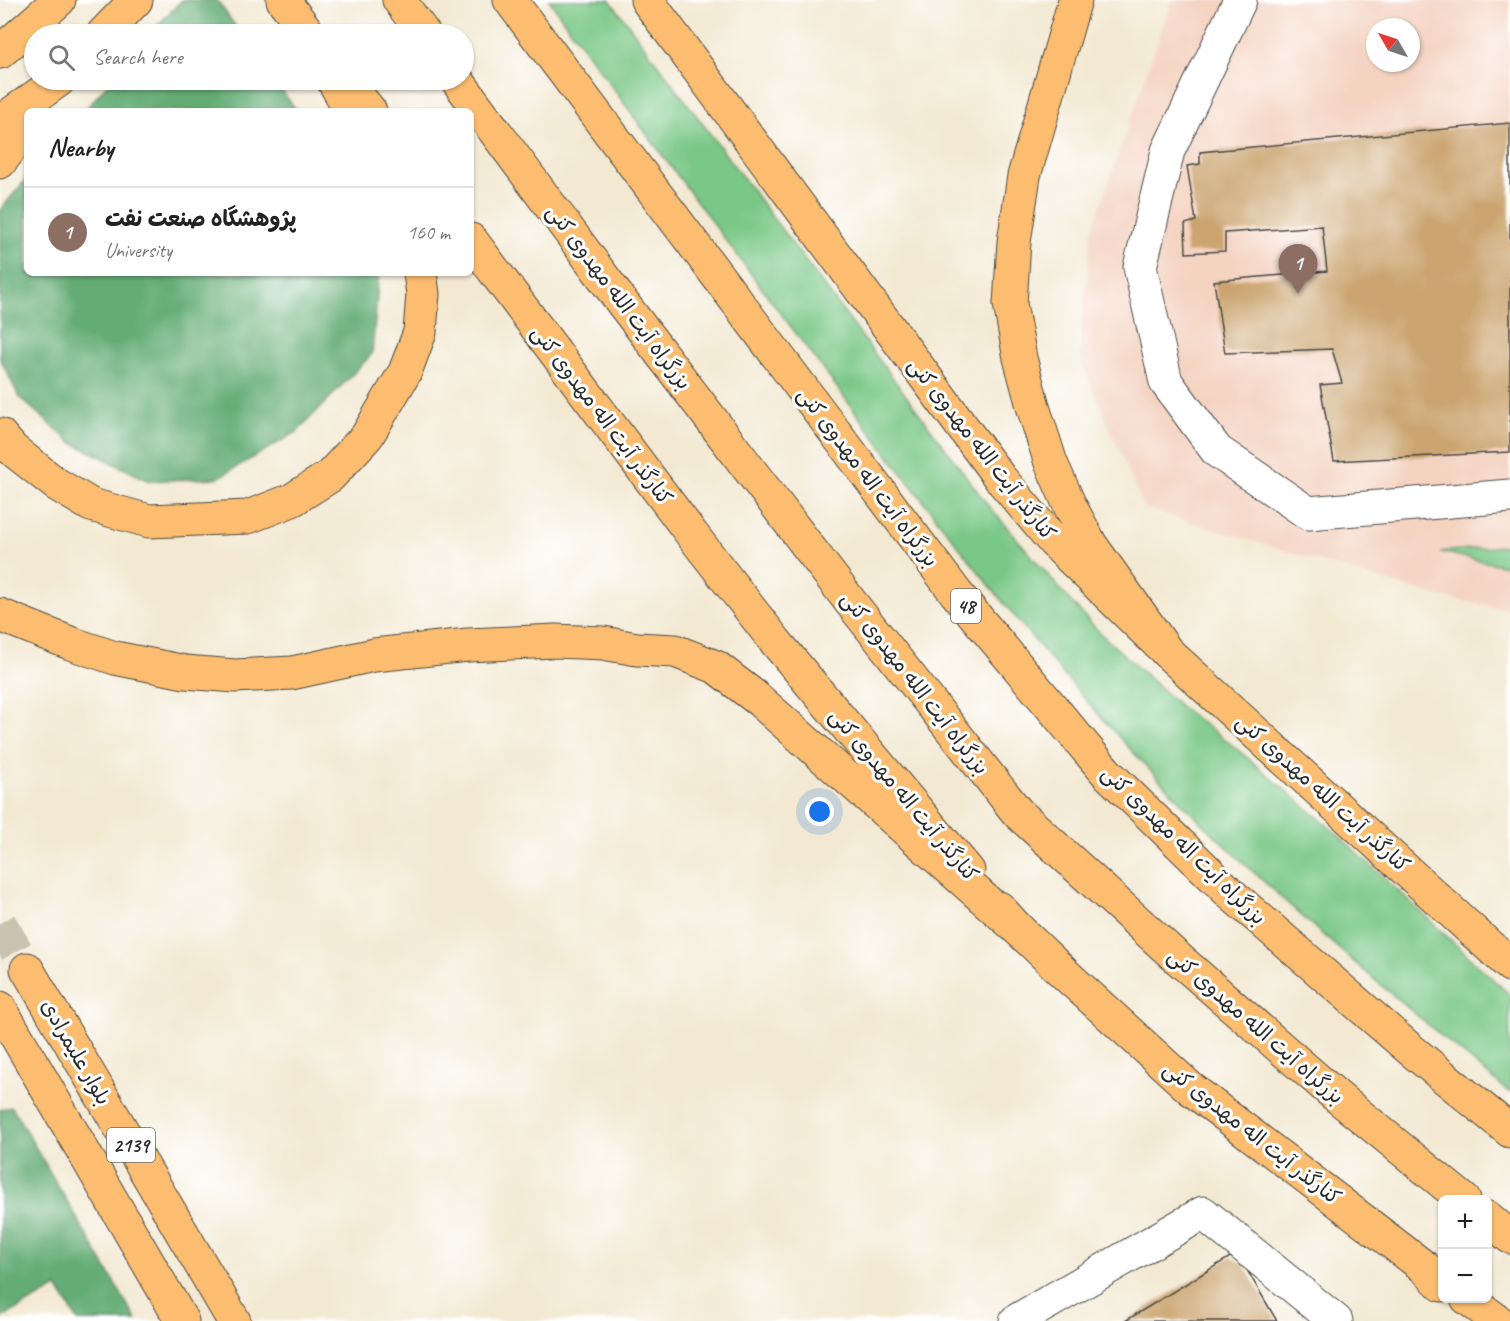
<!DOCTYPE html>
<html lang="en">
<head>
<meta charset="utf-8">
<style>
	body { margin:0; font-family:Caveat,"Playpen Sans Arabic",sans-serif; background:#f6f6f6; color:#222 }
	.controls { position:absolute; right:18px; bottom:18px; display:grid; overflow:hidden; border-radius:9px; box-shadow:0 2px 4px #0004 }
	.controls button { width:54px; height:54px; display:grid; place-items:center; padding:0; border:0; border-bottom:2px solid #e0e0e0; background:#fff; color:#222; font:30px sans-serif }
	.compass { position:absolute; left:1366px; top:18px; width:54px; height:54px; border-radius:50%; background:#fff; box-shadow:0 2px 4px #0004; rotate:309deg }
	.you { position:absolute; left:820px; top:812px; width:21px; height:21px; margin:-15px; border:4px solid #fff; border-radius:50%; background:#1a73e8; box-shadow:0 0 0 9px #1a73e833 }
	.badge { display:grid; place-items:center; width:39px; height:39px; border-radius:50%; background:#0b8043; color:#fff; font-size:20px; font-weight:700 }
	.pin { position:absolute; translate:-50% -50px; filter:drop-shadow(0 2px 3px #0008) }
	.pin::after { content:''; position:absolute; top:32px; width:21px; height:18px; background:inherit; clip-path:polygon(0 0,100% 0,50% 100%) }
	.list { margin:0; padding:0; list-style:none }
	h2 { display:flex; justify-content:space-between; align-items:center; height:78px; margin:0; padding:0 24px; font-size:26px }
	h2 small { font-size:20px; font-weight:400; color:#767676 }
	.list li { display:grid; grid-template-columns:39px 1fr auto; gap:18px; align-items:center; box-sizing:border-box; height:90px; padding:0 24px; border-top:2px solid #e0e0e0 }
	.list b { display:block; font-size:22px; white-space:nowrap }
	.list p { margin:0; font-size:20px; white-space:nowrap; color:#767676 }
	.list em { font-size:20px; font-style:normal; color:#767676 }
	.icon { flex:none; width:33px; height:33px; fill:none; stroke:currentColor; stroke-width:2; stroke-linecap:round; stroke-linejoin:round }
	.map { position:relative; flex:none; width:1510px; height:1321px; overflow:hidden }
	.search { position:absolute; background:#fff; box-shadow:0 2px 4px #0004; left:24px; top:24px; width:450px; height:66px; display:flex; align-items:center; gap:15px; box-sizing:border-box; padding:0 21px; border-radius:33px; color:#767676; font-size:22px }
	.panel { position:absolute; background:#fff; box-shadow:0 2px 4px #0004; left:24px; top:108px; width:450px; height:168px; border-radius:9px }
	.map>svg:first-child { display:block }
	.built { fill:#f4d3c1; fill-rule:evenodd }
	.green { fill:#7ac887; stroke:#527a59; stroke-width:1.5 }
	.forest { fill:#63ac74; stroke:#476c50; stroke-width:1.5 }
	.building { fill:#cba46f }
	.lines { fill:none; stroke-linecap:round; stroke-linejoin:round }
	.major-tunnel { stroke:#cbc3b1; stroke-width:33; stroke-dasharray:33 16; stroke-linecap:butt }
	.minor-casing { stroke:#494844; stroke-width:35 }
	.major-casing { stroke:#494844; stroke-width:35 }
	.highway-casing { stroke:#494844; stroke-width:35 }
	.minor { stroke:#fff; stroke-width:33 }
	.major { stroke:#fcbd6f; stroke-width:33 }
	.highway { stroke:#fcbd6f; stroke-width:33 }
	.labels { text-anchor:middle; stroke-width:6; stroke-linejoin:round; paint-order:stroke }
	.shield { fill:#fff; stroke:#6b6b6b; stroke-width:1.5 }
	.shield-label { font-size:20px; font-weight:bold; fill:#2b2b2b }
	.street-label { font-size:21px; fill:#2b2b2b; stroke:#fff }
</style>
</head>
<body>
<div class="map">
<svg width="1510" height="1321" viewBox="0 0 1510 1321">
	<rect width="100%" height="100%" fill="#fff"/>
	<filter id="ink" filterUnits="userSpaceOnUse"><feTurbulence type="fractalNoise" baseFrequency=".0167" numOctaves="2"/><feDisplacementMap in="SourceGraphic" scale="12" xChannelSelector="R" yChannelSelector="G"/><feConvolveMatrix kernelMatrix="1 2 1 2 8 2 1 2 1" color-interpolation-filters="sRGB"/></filter>
	<filter id="wash" filterUnits="userSpaceOnUse"><feTurbulence type="fractalNoise" baseFrequency=".008" numOctaves="4" result="noise"/><feDisplacementMap in="SourceGraphic" scale="24" xChannelSelector="R" yChannelSelector="G"/><feGaussianBlur stdDeviation="1.35" result="paint"/><feColorMatrix in="noise" values="0 0 0 0 0 0 0 0 0 0 0 0 0 0 0 0 0 1.4 0 .05"/><feComposite in="paint" operator="in"/></filter>
	<g filter="url(#wash)">
		<rect width="100%" height="100%" fill="#f3e9d3"/>
		<path class="built" d="M1172 0H1510V610L1428 594 1144 508 1079 356 1091 233ZM1375 27H1411V63H1375Z"/>
		<path class="green" d="M549 0H610L987 504 1073 604 1101 634 1182 708 1231 744 1334 831 1510 995V1093C1378 984 1246 874 1129 748 1024 635 931 512 838 389 740 260 643 131 549 0Z
			M1510 545V567L1440 552Z"/>
		<path class="forest" d="M182 0H217L241 34H149Z
			M111 80H274L297 111H84Z
			M27 178V273H379L372 354 297 432 218 478 149 481 71 442 19 397 0 358V210Z
			M12 1107 137 1321H78L57 1287 0 1319V1109Z"/>
		<g id="blocks">
			<path class="building" d="M1510 123V452L1334 461 1320 385 1342 383 1332 349 1225 353 1214 281 1327 271 1322 226 1225 233V251L1186 253 1185 224 1196 221 1187 166 1200 164V152Z
				M1230 1257 1243 1263 1277 1321H1125Z"/>
		</g>
	</g>
	<g filter="url(#ink)">
		<use href="#blocks" fill-opacity="0" stroke="#494844" stroke-width="1.5"/>
		<g class="lines">
			<path class="major-tunnel" d="M0 923 27 969"/>
			<g class="minor-casing">
				<path id="minor" d="M1240 0 1168 151 1140 267 1166 382 1217 451 1308 513 1510 496
					M1016 1321 1203 1213 1336 1321"/>
			</g>
			<g class="major-casing">
				<path id="major" d="M283 0 309 34
					M647 0 1000 478 1054 542 1167 652 1510 965
					M345 80 370 111
					M471 240 690 532 775 641 968 871
					M999 908 1018 929 1066 975 1190 1088 1424 1267 1442 1285
					M27 969 234 1321
					M0 1008 182 1321"/>
			</g>
			<g class="highway-casing">
				<path id="highway" d="M399 0 424 34
					M510 0 956 593 1106 772 1232 895 1411 1050 1510 1131
					M1075 0 1024 176 1014 242 1010 304 1020 358 1034 410 1051 463 1070 506 1091 545 1167 652
					M299 21 307 34
					M103 34 136 0
					M0 52 59 0
					M333 80 351 111
					M457 80 621 301 852 604 1018 813 1173 954 1335 1095 1464 1200
					M0 122 59 80
					M0 162 27 126
					M0 435 13 450 56 484 91 505 149 521 248 517 292 500 330 476 367 436 405 372 420 332 423 294 420 273
					M0 615 70 643 115 658 185 672 235 676 292 673 374 655 468 645 555 641 603 643 637 649 675 651 716 667 759 700 1018 929
					M1488 1218 1510 1237
					M1424 1267 1442 1281
					M1467 1298 1498 1321"/>
			</g>
			<use href="#minor" class="minor"/>
			<use href="#major" class="major"/>
			<use href="#highway" class="highway"/>
		</g>
	</g>
	<g class="labels">
		<g class="shield">
			<rect x="951" y="589" width="30" height="34" rx="4.5"/>
			<rect x="107" y="1128" width="48" height="34" rx="4.5"/>
		</g>
		<g class="shield-label">
			<text x="966" y="613">48</text>
			<text x="131" y="1152">2139</text>
		</g>
		<g class="street-label">
			<text transform="translate(619 297) rotate(53)" y="7">بزرگراه آیت الله مهدوی کنی</text>
			<text transform="translate(602 415) rotate(53)" y="7">کنارگذر آیت اله مهدوی کنی</text>
			<text transform="translate(982 449) rotate(52)" y="7">کنارگذر آیت الله مهدوی کنی</text>
			<text transform="translate(868 477) rotate(53)" y="7">بزرگراه آیت اله مهدوی کنی</text>
			<text transform="translate(915 683) rotate(52)" y="7">بزرگراه آیت الله مهدوی کنی</text>
			<text transform="translate(1323 793) rotate(42)" y="7">کنارگذر آیت الله مهدوی کنی</text>
			<text transform="translate(904 795) rotate(50)" y="7">کنارگذر آیت اله مهدوی کنی</text>
			<text transform="translate(1184 845) rotate(44)" y="7">بزرگراه آیت اله مهدوی کنی</text>
			<text transform="translate(1256 1026) rotate(41)" y="7">بزرگراه آیت الله مهدوی کنی</text>
			<text transform="translate(76 1052) rotate(60)" y="7">بلوار علیمرادی</text>
			<text transform="translate(1252 1133) rotate(38)" y="7">کنارگذر آیت اله مهدوی کنی</text>
		</g>
	</g>
</svg>
<div class="controls">
<button>+</button>
<button>−</button>
</div>
<svg class="compass" viewBox="-18 -18 36 36"><path d="M0-13l5 13h-10z" fill="#e53935"/><path d="M0 13l5-13h-10z" fill="#767676"/></svg>
<div class="you"></div>
<div class="pin badge" style="left:1298px;top:294px;background:#8d6e63">1</div>
<div class="search"><svg class="icon" aria-label="search" viewBox="0 0 24 24"><circle cx="10" cy="10" r="6"/><path d="M15 15l6 6"/></svg>Search here</div>
<section class="panel">
<h2>Nearby<small></small></h2>
<ul class="list">
<li><span class="badge" style="background:#8d6e63">1</span><div><b>پژوهشگاه صنعت نفت</b><p>University</p></div><em>160 m</em></li>
</ul>
</section>
</div>
</body>
</html>
